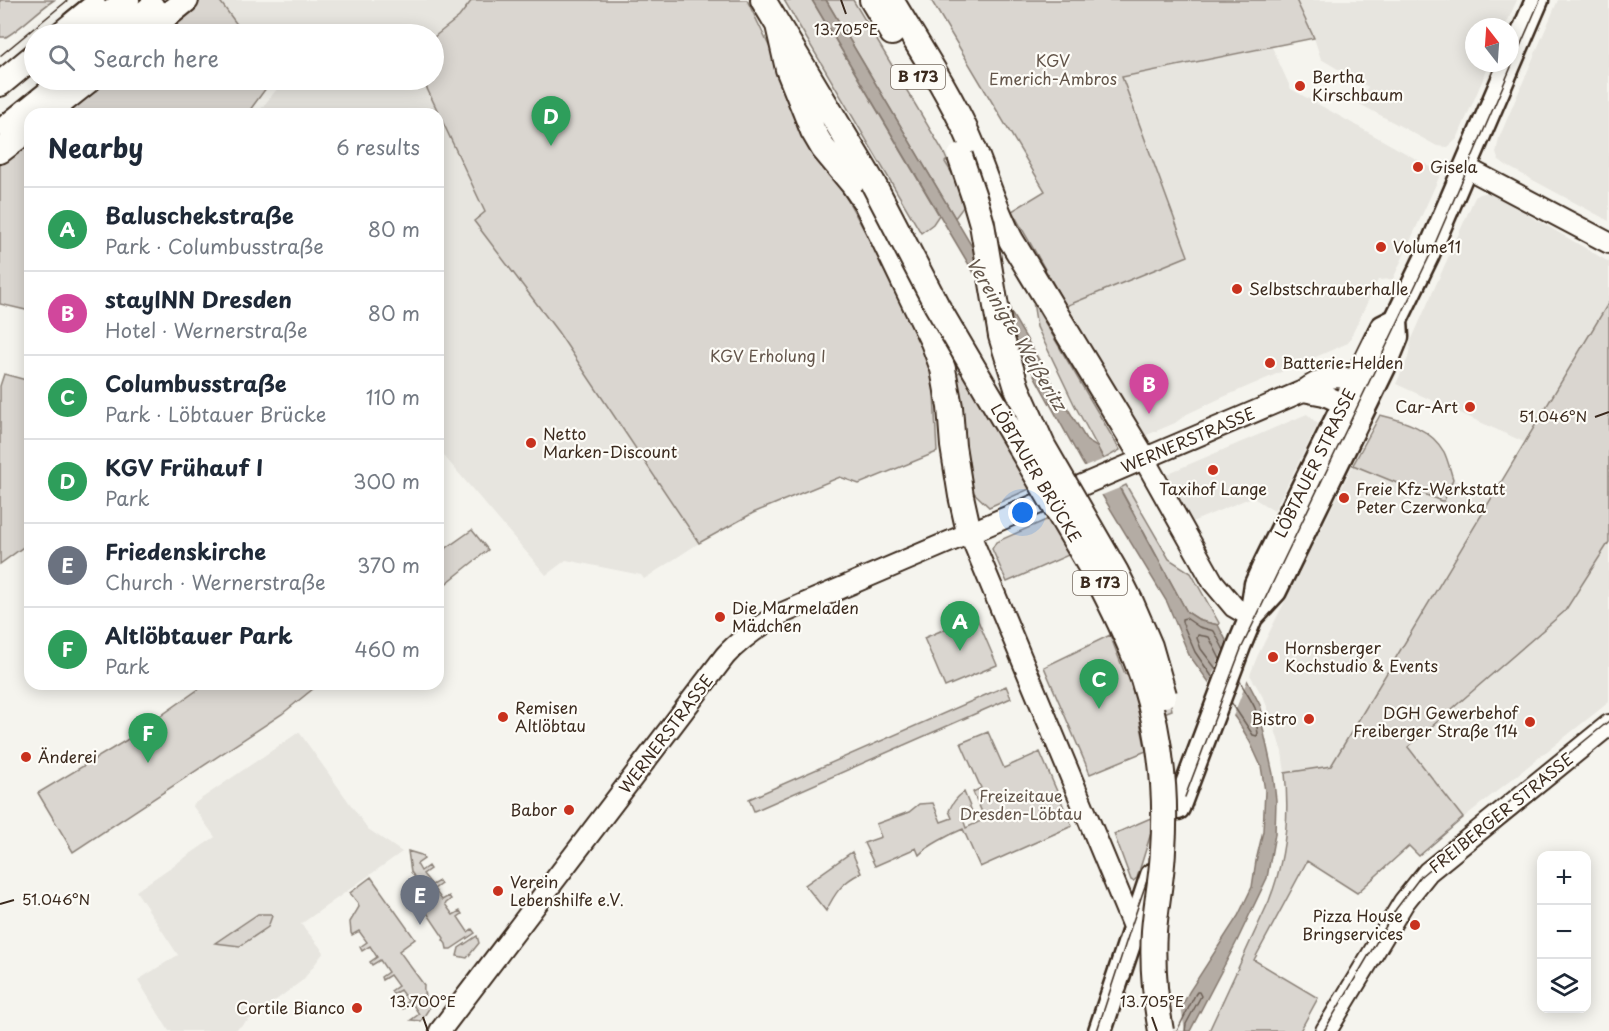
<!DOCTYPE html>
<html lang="en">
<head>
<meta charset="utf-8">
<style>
	body { margin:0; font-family:"Playpen Sans",sans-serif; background:#f2f2f3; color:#1f2937 }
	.controls { position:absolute; right:18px; bottom:18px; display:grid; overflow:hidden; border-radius:12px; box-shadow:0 3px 15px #0003 }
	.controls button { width:54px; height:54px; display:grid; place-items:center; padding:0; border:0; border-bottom:2px solid #e0e1e3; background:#fff; color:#1f2937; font:30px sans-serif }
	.compass { position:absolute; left:1465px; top:18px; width:54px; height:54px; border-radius:50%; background:#fff; box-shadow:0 3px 15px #0003; rotate:343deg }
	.you { position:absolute; left:1023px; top:513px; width:21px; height:21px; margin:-15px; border:4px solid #fff; border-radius:50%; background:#1a73e8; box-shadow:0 0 0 9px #1a73e833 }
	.badge { display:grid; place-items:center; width:39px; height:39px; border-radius:50%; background:#d93025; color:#fff; font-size:20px; font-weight:700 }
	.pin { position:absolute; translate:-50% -50px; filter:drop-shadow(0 2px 3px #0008) }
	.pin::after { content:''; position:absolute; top:32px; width:21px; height:18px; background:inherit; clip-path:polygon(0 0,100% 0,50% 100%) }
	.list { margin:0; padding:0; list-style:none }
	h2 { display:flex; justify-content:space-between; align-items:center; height:78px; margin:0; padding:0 24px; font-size:26px }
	h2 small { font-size:20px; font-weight:400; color:#747a83 }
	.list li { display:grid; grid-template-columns:39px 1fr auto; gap:18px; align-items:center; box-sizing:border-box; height:84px; padding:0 24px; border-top:2px solid #e0e1e3 }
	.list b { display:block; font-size:22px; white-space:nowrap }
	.list p { margin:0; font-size:20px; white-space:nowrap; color:#747a83 }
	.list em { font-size:20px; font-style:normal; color:#747a83 }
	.icon { flex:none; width:33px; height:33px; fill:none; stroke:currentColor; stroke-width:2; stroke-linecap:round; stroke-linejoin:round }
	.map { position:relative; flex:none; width:1609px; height:1031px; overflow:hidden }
	.search { position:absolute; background:#fff; box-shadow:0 3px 15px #0003; left:24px; top:24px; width:420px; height:66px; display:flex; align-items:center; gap:15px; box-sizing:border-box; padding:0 21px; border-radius:33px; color:#747a83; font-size:22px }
	.panel { position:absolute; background:#fff; box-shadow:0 3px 15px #0003; left:24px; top:108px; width:420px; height:582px; border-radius:18px }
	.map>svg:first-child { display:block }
	.built { fill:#e7e5df }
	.green { fill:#dad6d0; stroke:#8a8077; stroke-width:1.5 }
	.water { fill:#b4aca4; stroke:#84786e; stroke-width:1.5 }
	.pier { fill:#f5f4ee }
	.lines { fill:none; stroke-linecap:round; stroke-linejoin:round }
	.shore { stroke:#6b5e54; stroke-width:1.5 }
	.tertiary-casing { stroke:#3b2a1e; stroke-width:24 }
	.secondary-casing { stroke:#3b2a1e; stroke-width:27 }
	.primary-casing { stroke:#3b2a1e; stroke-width:28 }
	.tertiary { stroke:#fdfcf7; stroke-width:20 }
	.secondary { stroke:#fdfcf7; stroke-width:22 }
	.primary { stroke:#fdfcf7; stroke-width:24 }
	.tram { stroke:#3b2a1e; stroke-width:1.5 }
	.primary-bridge-casing { stroke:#3b2a1e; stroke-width:28; stroke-linecap:butt }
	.primary-bridge { stroke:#fdfcf7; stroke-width:24 }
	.ticks { fill:none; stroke:#3b2a1e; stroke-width:2 }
	.poi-dot { fill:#c8321e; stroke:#fdfcf7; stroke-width:2 }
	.labels { text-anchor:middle; stroke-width:4.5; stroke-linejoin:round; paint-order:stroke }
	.shield { fill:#fdfcf7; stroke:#75695f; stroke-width:1.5 }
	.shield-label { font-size:15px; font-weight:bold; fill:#3b2a1e }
	.park-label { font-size:16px; fill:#63554a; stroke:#fdfcf7 }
	.poi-label { font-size:16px; fill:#3b2a1e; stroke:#fdfcf7; text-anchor:start }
	.street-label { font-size:16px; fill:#3b2a1e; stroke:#fdfcf7 }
	.water-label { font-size:18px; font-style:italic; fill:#65584d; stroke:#fdfcf7 }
	.ticks-label { font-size:15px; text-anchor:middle; fill:#3b2a1e; stroke:#fdfcf7; stroke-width:4.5; stroke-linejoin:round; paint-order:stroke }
</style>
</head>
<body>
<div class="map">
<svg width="1609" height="1031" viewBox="0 0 1609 1031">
	<rect width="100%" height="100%" fill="#f5f4ee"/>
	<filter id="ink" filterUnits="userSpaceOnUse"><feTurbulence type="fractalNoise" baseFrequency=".0167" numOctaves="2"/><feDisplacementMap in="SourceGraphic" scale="12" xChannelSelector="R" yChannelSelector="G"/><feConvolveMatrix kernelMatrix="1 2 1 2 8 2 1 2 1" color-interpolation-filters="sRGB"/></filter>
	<g filter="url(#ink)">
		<path class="built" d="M219 0H472L459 17 434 37V34H244Z
			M1296 0H1517L1505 27H1474V63H1490L1457 139 1448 147 1437 146 1356 102 1368 87 1321 59 1314 38Z
			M1558 0H1609V221L1507 166 1498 159 1496 153 1499 138Z
			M1272 47 1291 89 1441 173 1393 279 1378 280 1348 343 1221 398 1187 414 1175 423 1147 435 1139 433 1066 306 1188 256 1122 77Z
			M277 80H423L485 213 474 221 558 332 699 543 644 579 641 575 566 560 546 575 438 449V114H257L281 84Z
			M1489 192 1609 262V302L1524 442 1396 384 1408 358 1411 341 1475 197 1479 194Z
			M1307 414 1318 424 1274 511 1252 497 1192 522 1167 475 1171 472Z
			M1353 465 1441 501 1444 500 1453 479 1468 489 1490 499 1331 766 1285 773 1282 752 1271 717 1264 699 1250 675 1257 657Z
			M1609 542V702L1463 818 1408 747 1565 611Z
			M299 732 368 829 402 852 301 924 324 952 303 980 234 1031H169L138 980 178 955 136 891 215 837 192 805Z"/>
		<path class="green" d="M0 0H54C37 11 23 27 6 37H0Z
			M199 0H219L244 34H157Z
			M472 0H747L770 48 799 124 847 199 879 257 922 346 933 374 937 452 859 484 840 477 753 513 699 543 558 332 474 221 485 212 423 80H434V37L459 17Z
			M784 0H812L939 215 933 224 921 233Z
			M826 0H853L943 151 947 160 945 162 960 186 967 202 955 218Z
			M931 0H1296L1314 38 1122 77 1188 256 1066 306 1012 211 1045 191Z
			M103 80H272L247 114H61Z
			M30 139V311L0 304V164Z
			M1033 302 1120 450 1104 459 1074 404 1037 327Z
			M1609 302V542L1565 611 1408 747 1463 818 1419 856 1409 846 1357 893 1307 861 1254 960 1318 998 1300 1031H1209L1269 901C1285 860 1290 818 1285 773L1331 766Z
			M965 368 1034 487 989 507 972 491 953 377Z
			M4 374 30 381V542L0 564V386Z
			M1380 415C1405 421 1431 429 1444 452 1448 460 1450 470 1453 479L1444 501H1441L1353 465Z
			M1126 485 1169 559 1191 573 1219 623 1218 625 1201 621 1187 612 1120 488Z
			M1053 517 1073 553 1007 582 992 549 996 542Z
			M472 530 488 550 438 590V554Z
			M976 616 997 665 945 687 924 638Z
			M1110 635 1125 674 1161 658 1172 710 1140 722 1146 751 1090 774 1044 667Z
			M206 684H319L282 714 73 852 38 793 125 741Z
			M1006 686 1011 698 754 811 749 799Z
			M988 732 1004 768 1040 752 1072 826 980 867 963 829C951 834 927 846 919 855L916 848 875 866 864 843 881 837 876 824 909 812 919 804 933 803 941 822 952 818 949 811C952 803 957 797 964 792L973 814 963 819 966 828 985 819 973 792 981 788 961 743Z
			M1153 817 1151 833 1137 878 1133 881 1131 880 1114 834Z
			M408 851 421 855 424 859 417 864 421 871 428 866 430 869 423 874 432 885 439 881 441 884 434 889 442 900 449 896 451 899 445 904 453 915 460 911 462 914 458 917 468 932 472 929 475 933 451 949H447L446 944 443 940 444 938 415 895 423 889 411 872Z
			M852 852 861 873C842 882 835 893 826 911L805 885Z
			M371 877 415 939 399 951 424 985C423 994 426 1000 430 1007L421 1021 411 1020 419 1014 412 1003 403 1009 401 1006 408 1001 400 990 393 994 391 991 398 986 390 975 382 980 381 977 388 972 380 960 372 965 370 962 377 957 370 946 362 951 360 947 367 942 359 931 352 935 351 933 350 922 359 907 358 903 350 893Z
			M258 914H271L272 916 268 927 240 946 215 943Z
			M477 936 479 943 467 958 457 956 459 948Z"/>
		<path class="water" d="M812 0H826L1087 441 1097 447 1187 612 1201 621 1218 625 1260 705 1264 719 1262 724 1273 774 1276 800 1275 834 1267 878 1236 943 1190 1031H1170L1189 992 1238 916 1252 887 1256 861 1263 831 1265 791 1261 766 1250 742 1239 723 1189 655 1167 602 1082 462 1013 337 965 258Z"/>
		<path class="pier" d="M1107 458 1122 487 1100 496 1082 468Z
			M1228 637 1248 678 1232 719 1208 686Z
			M1180 1002 1185 1031H1167L1171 1020Z"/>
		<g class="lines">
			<path class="shore" d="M1217 670 1201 649 1197 638 1198 635 1209 637 1220 659
				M1213 678 1195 652 1182 622V619L1186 618 1199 627 1214 631 1224 650
				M1231 702 1253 735 1257 736 1258 733C1256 725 1258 716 1255 708 1251 699 1244 690 1240 681
				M1177 1031 1195 995 1197 992H1199L1201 996 1186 1024 1185 1031"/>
			<g class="tertiary-casing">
				<path id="tertiary" d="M1465 167 1609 243
					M1144 459 1213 582 1234 607 1251 617
					M1073 489 1303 391C1318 380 1340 370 1356 384 1360 388 1364 394 1368 399L1344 404 1324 395 1303 391
					M969 532 1134 929
					M440 1031 725 656C740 639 758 627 778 615L1042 502
					M1326 1031 1404 902 1428 872 1609 725"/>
			</g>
			<g class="secondary-casing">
				<path id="secondary" d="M1510 63 1537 0
					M1251 617 1275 591 1388 359 1397 337 1396 320 1428 254 1510 63
					M1178 808 1239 646 1251 617 1256 584 1265 564 1382 327 1396 320
					M1100 1031 1152 875"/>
			</g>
			<g class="primary-casing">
				<path id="primary" d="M763 0 873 183
					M872 0 892 33
					M891 0C917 44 946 87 967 133 983 168 993 206 1011 240L1144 459
					M778 25 788 69 813 131 823 148 853 184 866 203 933 342 943 369 950 407 953 446 961 496 969 532
					M61 34 94 7
					M85 34 127 0
					M120 34 152 7
					M144 34 186 0
					M0 84 34 56
					M55 107 89 80
					M8 126 65 80
					M0 151 30 128"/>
			</g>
			<use href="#tertiary" class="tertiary"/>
			<use href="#secondary" class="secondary"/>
			<use href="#primary" class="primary"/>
			<path class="tram" d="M64 14 81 0
				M0 56 68 0
				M1185 797 1241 649 1430 255 1540 0
				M1097 1031 1132 924 1153 863
				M1324 1031 1396 909 1421 876 1480 826 1609 721"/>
			<g class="primary-bridge-casing">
				<path id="primary-bridge" d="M960 156 975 200 982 224 1001 336 1017 388 1043 446 1116 572 1131 602 1150 646 1164 695
					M873 183 937 306 1100 583C1116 614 1132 646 1143 679 1160 733 1167 793 1163 850 1162 877 1156 904 1154 931 1152 964 1155 998 1161 1031"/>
			</g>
			<use href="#primary-bridge" class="primary-bridge"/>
		</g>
	</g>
	<path class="ticks" d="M841 0 846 14M1595 417 1609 412M0 904 14 900M423 1017 428 1031M1152 1017 1157 1031"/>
	<g class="poi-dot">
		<circle cx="1300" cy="86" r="6"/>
		<circle cx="1418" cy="167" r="6"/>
		<circle cx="1381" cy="247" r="6"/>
		<circle cx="1237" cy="289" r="6"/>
		<circle cx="1270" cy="363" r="6"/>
		<circle cx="1470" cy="407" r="6"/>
		<circle cx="531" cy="443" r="6"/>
		<circle cx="1213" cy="470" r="6"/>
		<circle cx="1344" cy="498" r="6"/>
		<circle cx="720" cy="617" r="6"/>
		<circle cx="1273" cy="657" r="6"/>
		<circle cx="503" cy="717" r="6"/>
		<circle cx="1309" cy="719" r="6"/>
		<circle cx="1530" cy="722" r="6"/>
		<circle cx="26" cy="757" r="6"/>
		<circle cx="569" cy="810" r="6"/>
		<circle cx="498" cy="891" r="6"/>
		<circle cx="1415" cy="925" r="6"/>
		<circle cx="357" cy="1008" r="6"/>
	</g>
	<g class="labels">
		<g class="shield">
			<rect x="891" y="65" width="54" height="24" rx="4.5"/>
			<rect x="1073" y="571" width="54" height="24" rx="4.5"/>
		</g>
		<g class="shield-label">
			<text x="918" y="82">B 173</text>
			<text x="1100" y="588">B 173</text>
		</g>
		<g class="park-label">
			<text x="1053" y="67">KGV<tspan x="1053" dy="18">Emerich-Ambros</tspan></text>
			<text x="768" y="362">KGV Erholung I</text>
			<text x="1021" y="802">Freizeitaue<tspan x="1021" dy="18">Dresden-Löbtau</tspan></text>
		</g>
		<g class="poi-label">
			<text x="1312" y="83">Bertha<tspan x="1312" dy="18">Kirschbaum</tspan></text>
			<text x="1430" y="173">Gisela</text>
			<text x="1393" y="253">Volume11</text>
			<text x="1249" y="295">Selbstschrauberhalle</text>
			<text x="1282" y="369">Batterie-Helden</text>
			<text x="1458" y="413" text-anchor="end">Car-Art</text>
			<text x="543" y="440">Netto<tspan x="543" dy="18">Marken-Discount</tspan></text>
			<text x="1213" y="495" text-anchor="middle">Taxihof Lange</text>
			<text x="1356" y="495">Freie Kfz-Werkstatt<tspan x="1356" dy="18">Peter Czerwonka</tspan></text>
			<text x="732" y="614">Die Marmeladen<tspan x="732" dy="18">Mädchen</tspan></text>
			<text x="1285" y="654">Hornsberger<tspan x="1285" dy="18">Kochstudio &amp; Events</tspan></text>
			<text x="515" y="714">Remisen<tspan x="515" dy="18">Altlöbtau</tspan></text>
			<text x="1518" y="719" text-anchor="end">DGH Gewerbehof<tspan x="1518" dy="18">Freiberger Straße 114</tspan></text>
			<text x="1297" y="725" text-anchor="end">Bistro</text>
			<text x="38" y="763">Änderei</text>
			<text x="557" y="816" text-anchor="end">Babor</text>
			<text x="510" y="888">Verein<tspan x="510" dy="18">Lebenshilfe e.V.</tspan></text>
			<text x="1403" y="922" text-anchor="end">Pizza House<tspan x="1403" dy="18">Bringservices</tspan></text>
			<text x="345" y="1014" text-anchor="end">Cortile Bianco</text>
		</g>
		<g class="street-label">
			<text transform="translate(1188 440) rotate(-23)" y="6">WERNERSTRASSE</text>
			<text transform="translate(1315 463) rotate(-64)" y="6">LÖBTAUER STRASSE</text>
			<text transform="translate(1036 473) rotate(59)" y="6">LÖBTAUER BRÜCKE</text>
			<text transform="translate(666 734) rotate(-53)" y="6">WERNERSTRASSE</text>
			<text transform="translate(1501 813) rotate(-39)" y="6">FREIBERGER STRASSE</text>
		</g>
		<g class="water-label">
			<text transform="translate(1016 334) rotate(59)" y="6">Vereinigte Weißeritz</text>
		</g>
	</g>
	<g class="ticks-label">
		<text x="846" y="35">13.705°E</text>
		<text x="1553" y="422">51.046°N</text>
		<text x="56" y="905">51.046°N</text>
		<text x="423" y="1007">13.700°E</text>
		<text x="1152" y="1007">13.705°E</text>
	</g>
</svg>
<div class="controls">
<button>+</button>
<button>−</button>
<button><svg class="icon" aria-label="layers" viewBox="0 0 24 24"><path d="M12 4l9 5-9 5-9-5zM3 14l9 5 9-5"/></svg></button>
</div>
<svg class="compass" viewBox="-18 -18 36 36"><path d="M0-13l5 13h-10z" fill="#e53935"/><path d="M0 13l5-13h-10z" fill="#747a83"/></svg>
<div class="you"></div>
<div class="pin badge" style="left:960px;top:651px;background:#2e9e5b">A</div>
<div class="pin badge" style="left:1149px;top:414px;background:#d1479c">B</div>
<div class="pin badge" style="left:1099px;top:709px;background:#2e9e5b">C</div>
<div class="pin badge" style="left:551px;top:146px;background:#2e9e5b">D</div>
<div class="pin badge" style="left:420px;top:925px;background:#6b7280">E</div>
<div class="pin badge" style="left:148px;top:763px;background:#2e9e5b">F</div>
<div class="search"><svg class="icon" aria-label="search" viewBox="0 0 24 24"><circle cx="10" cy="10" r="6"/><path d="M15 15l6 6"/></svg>Search here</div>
<section class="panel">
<h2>Nearby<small>6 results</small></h2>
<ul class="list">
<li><span class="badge" style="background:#2e9e5b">A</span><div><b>Baluschekstraße</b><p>Park · Columbusstraße</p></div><em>80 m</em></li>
<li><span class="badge" style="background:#d1479c">B</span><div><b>stayINN Dresden</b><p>Hotel · Wernerstraße</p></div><em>80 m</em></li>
<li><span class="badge" style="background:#2e9e5b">C</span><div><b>Columbusstraße</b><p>Park · Löbtauer Brücke</p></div><em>110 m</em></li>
<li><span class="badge" style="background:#2e9e5b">D</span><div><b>KGV Frühauf I</b><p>Park</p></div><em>300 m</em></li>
<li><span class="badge" style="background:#6b7280">E</span><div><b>Friedenskirche</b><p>Church · Wernerstraße</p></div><em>370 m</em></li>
<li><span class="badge" style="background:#2e9e5b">F</span><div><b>Altlöbtauer Park</b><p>Park</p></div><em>460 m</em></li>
</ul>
</section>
</div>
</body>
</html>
